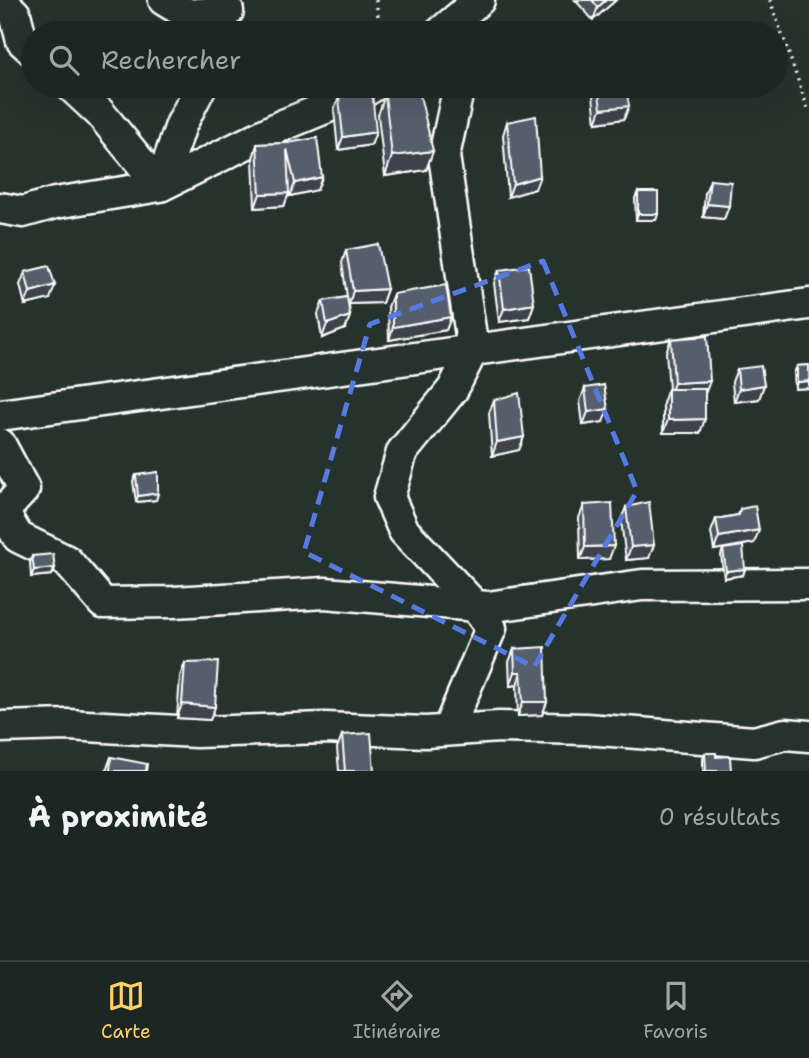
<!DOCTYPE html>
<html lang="fr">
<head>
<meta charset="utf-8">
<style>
	body { margin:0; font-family:"Shantell Sans",sans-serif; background:#29322f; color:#f1f3f6 }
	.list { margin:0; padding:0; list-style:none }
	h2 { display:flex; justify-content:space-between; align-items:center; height:91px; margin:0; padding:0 28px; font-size:30px }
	h2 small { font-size:23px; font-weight:400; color:#a0a5a5 }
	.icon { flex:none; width:38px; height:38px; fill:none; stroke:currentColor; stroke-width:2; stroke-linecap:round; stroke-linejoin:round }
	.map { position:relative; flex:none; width:809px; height:771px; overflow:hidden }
	.search { position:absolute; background:#1c2622; box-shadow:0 7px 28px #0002; left:21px; right:21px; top:21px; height:77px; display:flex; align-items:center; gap:18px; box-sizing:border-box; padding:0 24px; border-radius:38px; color:#a0a5a5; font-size:26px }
	.sheet { height:189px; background:#1c2622 }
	nav { display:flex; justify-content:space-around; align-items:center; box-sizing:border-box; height:98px; border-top:2px solid #3a4340; background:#1c2622; font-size:19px; color:#a0a5a5 }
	nav a { display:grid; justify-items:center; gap:4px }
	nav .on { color:#ffd166 }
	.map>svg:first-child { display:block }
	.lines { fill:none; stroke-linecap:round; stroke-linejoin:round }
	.minor-casing { stroke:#fff; stroke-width:35 }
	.path { stroke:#fff; stroke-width:3.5; stroke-dasharray:2 5; stroke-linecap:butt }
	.minor { stroke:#26332d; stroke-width:30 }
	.wall { fill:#49525d; stroke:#fff; stroke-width:2 }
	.shaded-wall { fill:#3c424c; stroke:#fff; stroke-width:2 }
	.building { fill:#555f6c; stroke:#fff; stroke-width:2 }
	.marked { fill:none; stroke:#567ae2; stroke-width:5; stroke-dasharray:14 9; stroke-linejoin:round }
</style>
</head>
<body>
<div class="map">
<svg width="809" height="771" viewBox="0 0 809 771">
	<rect width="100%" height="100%" fill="#26332d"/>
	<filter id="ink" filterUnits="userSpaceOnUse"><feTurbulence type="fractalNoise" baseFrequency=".0143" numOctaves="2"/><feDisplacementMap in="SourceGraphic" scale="14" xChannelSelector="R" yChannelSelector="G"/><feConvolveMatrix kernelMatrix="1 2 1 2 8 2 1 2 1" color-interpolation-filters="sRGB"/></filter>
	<g filter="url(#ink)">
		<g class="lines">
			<g class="minor-casing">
				<path id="minor" d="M0 0 15 14 22 41 33 51
					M164 0 189 15 228 11
					M440 33 479 0
					M71 86 100 113 160 186
					M160 186 181 125 201 86
					M0 208 23 212 55 203 160 186 281 126 362 93 373 86
					M0 415 809 304
					M0 444 24 489 3 512 18 537 67 561 103 603 174 602 325 593 488 607 642 585 809 584
					M0 727 68 725 196 732 325 728 426 732 499 727 586 729 754 742 785 734 809 736
					M448 730 491 628 475 606 404 531 389 497 402 452 453 389 473 349 444 156 459 86"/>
			</g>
			<path class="path" d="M376 0 380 33
				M770 0 809 112"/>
			<use href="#minor" class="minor"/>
		</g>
		<path class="wall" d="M575 0H616L593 20Z
			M592 86H626L624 119 596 123Z
			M385 95 433 151 426 170 385 176 378 115Z
			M339 97 376 132 371 145 338 150 334 110Z
			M507 122 535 189 508 197 503 135Z
			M287 143 322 177 317 190 290 196 289 193 284 206 255 208 253 158 257 144Z
			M710 180 729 206 724 219 703 217 705 193Z
			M638 192 658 214 656 220H636L635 198Z
			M346 250 387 289 382 303 349 304 350 316 345 329 322 338 318 314 323 301 347 297 342 263Z
			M499 270 534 304 529 318 499 322 494 283Z
			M25 272 50 299 25 305 20 285Z
			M393 294 451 317 446 330 389 340 388 307Z
			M671 339 705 394 700 433H663V403L668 389H669L666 352Z
			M809 365V388L795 389 794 373 797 366Z
			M737 369 764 385 759 399 734 402 732 382Z
			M585 388 603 422 583 425 580 401Z
			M494 400 524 437 519 450 492 456 489 413Z
			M136 475 158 493 156 500 136 502 133 481Z
			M584 505 609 559 580 560 579 518Z
			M626 507 649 558 626 560 621 520Z
			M740 509 754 543 714 550 711 532 716 519 738 515Z
			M723 549 745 569 743 575 724 578 721 555Z
			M32 556 55 568 52 575 31 577 30 563Z
			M514 649 547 702 542 715 518 716 517 685 510 686 509 662Z
			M185 663 215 707 210 720 177 718 180 676Z
			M342 735 374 771H339L337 748Z
			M705 753 716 757 731 771H703V759Z
			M111 757 146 771H106Z"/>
		<path class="shaded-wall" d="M606 0H616L593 20 598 7Z
			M629 106 624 119 596 123 601 109Z
			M376 132 371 145 338 150 343 137Z
			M433 151 426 170 385 176 392 156Z
			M540 176 535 189 508 197 513 184Z
			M322 177 317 190 290 196 295 183Z
			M289 193 284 206 255 208 260 194Z
			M707 204 729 206 724 219 703 217Z
			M638 214H658L656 220H636Z
			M55 285 50 299 25 305 30 292Z
			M387 289 382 303 349 304 353 291Z
			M534 304 529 318 499 322 504 309Z
			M350 316 345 329 322 338 327 324Z
			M451 317 446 330 389 340 393 327Z
			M710 381 705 394 669 397 674 383Z
			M809 381V388L795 389 797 382Z
			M764 385 759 399 734 402 739 389Z
			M608 409 603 422 583 425 588 412Z
			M705 419 700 433H663L668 420Z
			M524 437 519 450 492 456 497 442Z
			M158 493 156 500 136 502 138 496Z
			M759 530 754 543 714 550 719 537Z
			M654 545 649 558 626 560 631 547Z
			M614 546 609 559 580 560 585 547Z
			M55 568 52 575 31 577 34 570Z
			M745 569 743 575 724 578 726 571Z
			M515 672H521L517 685 510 686Z
			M523 702H547L542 715 518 716Z
			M182 704 215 707 210 720 177 718Z"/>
		<path class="building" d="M592 0H606L598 7Z
			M598 86H626L629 106 601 109Z
			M418 87 433 151 392 156 385 95Z
			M372 92 376 132 343 137 339 97Z
			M536 116 540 176 513 184 507 122Z
			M317 138 322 177 295 183 287 149 289 193 260 194 257 144 287 143Z
			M710 180 731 182 729 206 707 204Z
			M638 192H658V214H638Z
			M378 244 387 289 353 291 346 250Z
			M49 266 55 285 30 292 25 272Z
			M529 266 534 304 504 309 499 270Z
			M446 285 451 317 393 327V294Z
			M347 297 350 316 327 324 323 301Z
			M707 336 710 381 674 383 671 339Z
			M809 365V381L797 382V366Z
			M761 366 764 385 739 389 737 369Z
			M604 385 608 409 588 412 585 388Z
			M668 389H705V419L668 420Z
			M519 393 524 437 497 442 494 400Z
			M158 472V493L138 496 136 475Z
			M649 502 654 545 631 547 626 507Z
			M612 503 614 546 585 547 584 505Z
			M755 506 759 530 719 537 716 519 739 515 740 509Z
			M743 546 745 569 726 571 723 549Z
			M53 554 55 568 34 570 32 556Z
			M545 647 547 702H523L521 672H515L514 649Z
			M218 662 215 707 182 704 185 663Z
			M371 733 374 771H345L342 735Z
			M705 753H716V757L730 756 731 771H706Z
			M111 757 147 764 146 771H110Z"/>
	</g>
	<path class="marked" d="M543 261 637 491 534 667 304 552 370 324Z"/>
</svg>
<div class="search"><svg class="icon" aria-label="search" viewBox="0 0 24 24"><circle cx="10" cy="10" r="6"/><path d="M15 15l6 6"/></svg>Rechercher</div>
</div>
<section class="sheet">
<h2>À proximité<small>0 résultats</small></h2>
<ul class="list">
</ul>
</section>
<nav>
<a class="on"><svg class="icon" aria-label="map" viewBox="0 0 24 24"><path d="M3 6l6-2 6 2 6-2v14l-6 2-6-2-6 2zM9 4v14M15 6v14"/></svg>Carte</a>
<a><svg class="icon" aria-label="directions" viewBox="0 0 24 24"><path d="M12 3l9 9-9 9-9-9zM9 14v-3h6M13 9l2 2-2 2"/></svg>Itinéraire</a>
<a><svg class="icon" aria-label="saved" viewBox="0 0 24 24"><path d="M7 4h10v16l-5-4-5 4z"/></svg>Favoris</a>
</nav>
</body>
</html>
